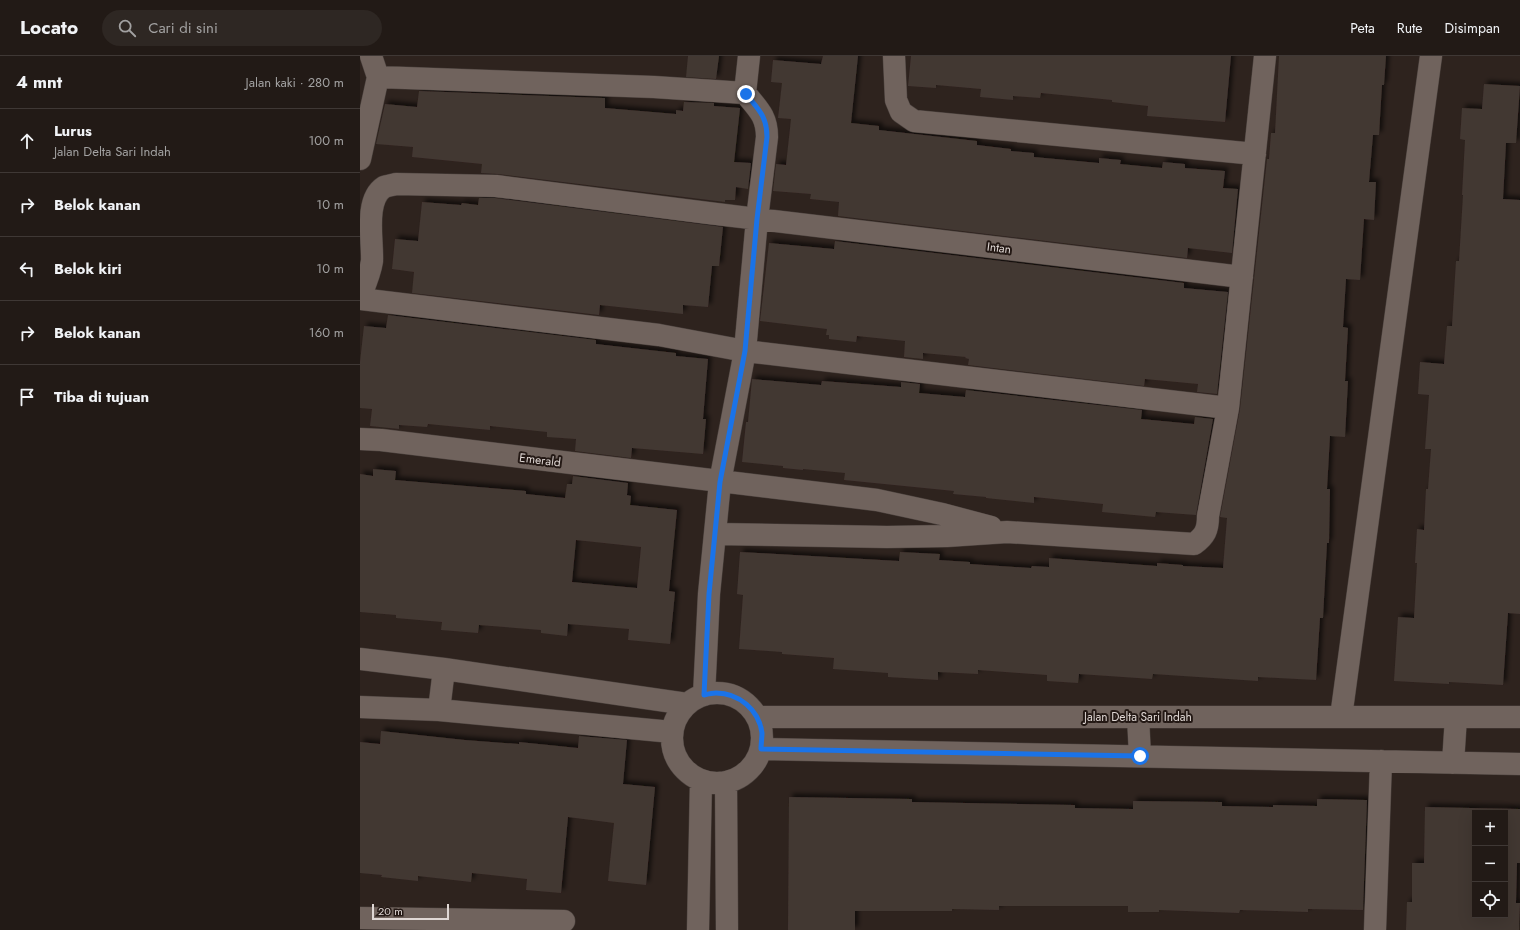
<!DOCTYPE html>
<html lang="id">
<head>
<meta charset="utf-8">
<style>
	body { margin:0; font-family:Jost,sans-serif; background:#2e2723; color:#f1f3f6 }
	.controls { position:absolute; right:12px; bottom:12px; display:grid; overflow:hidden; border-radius:0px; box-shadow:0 4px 16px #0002 }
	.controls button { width:36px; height:36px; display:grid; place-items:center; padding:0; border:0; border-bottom:1px solid #3f3835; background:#221a16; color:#f1f3f6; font:20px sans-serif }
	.scale { position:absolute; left:12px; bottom:10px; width:77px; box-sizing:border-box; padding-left:4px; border:2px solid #dfd7d4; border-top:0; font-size:11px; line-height:14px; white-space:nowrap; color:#dfd7d4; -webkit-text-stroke:3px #241915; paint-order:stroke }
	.stop { position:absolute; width:12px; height:12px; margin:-9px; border:3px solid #1a73e8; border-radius:50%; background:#fff }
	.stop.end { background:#1a73e8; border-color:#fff; box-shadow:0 1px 4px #0008 }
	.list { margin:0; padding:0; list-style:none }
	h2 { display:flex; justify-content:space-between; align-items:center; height:52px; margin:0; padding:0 16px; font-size:17px }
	h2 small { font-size:13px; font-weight:400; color:#a2a1a1 }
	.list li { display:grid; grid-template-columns:26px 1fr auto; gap:12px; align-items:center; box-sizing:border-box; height:64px; padding:0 16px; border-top:1px solid #3f3835 }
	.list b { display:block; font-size:15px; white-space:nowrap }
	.list p { margin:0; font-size:13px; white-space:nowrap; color:#a2a1a1 }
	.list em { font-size:13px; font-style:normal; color:#a2a1a1 }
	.icon { flex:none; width:22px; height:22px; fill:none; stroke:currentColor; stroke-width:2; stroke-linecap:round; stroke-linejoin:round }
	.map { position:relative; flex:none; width:1160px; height:874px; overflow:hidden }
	header { display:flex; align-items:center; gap:24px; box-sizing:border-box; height:56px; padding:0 20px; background:#221a16; border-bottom:1px solid #3f3835 }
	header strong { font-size:19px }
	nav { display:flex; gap:22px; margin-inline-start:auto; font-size:14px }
	.search { width:280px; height:36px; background:#2e2723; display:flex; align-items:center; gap:10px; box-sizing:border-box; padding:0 14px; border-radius:22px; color:#a2a1a1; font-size:15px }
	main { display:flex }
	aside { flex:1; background:#221a16 }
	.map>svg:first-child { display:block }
	.building { fill:#433732; fill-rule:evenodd; filter:url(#shadow) }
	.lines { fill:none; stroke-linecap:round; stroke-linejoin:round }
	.minor-casing { stroke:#4a413d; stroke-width:23 }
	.minor { stroke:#70635d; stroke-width:22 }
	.route { stroke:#1a73e8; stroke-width:5 }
	.labels { text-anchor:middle; stroke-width:4; stroke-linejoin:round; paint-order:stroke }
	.street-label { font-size:12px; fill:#dfd7d4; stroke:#241915 }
</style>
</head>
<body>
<header>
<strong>Locato</strong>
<div class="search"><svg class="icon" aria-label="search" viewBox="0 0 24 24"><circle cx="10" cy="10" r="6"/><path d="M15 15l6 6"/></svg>Cari di sini</div>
<nav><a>Peta</a><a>Rute</a><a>Disimpan</a></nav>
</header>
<main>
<aside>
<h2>4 mnt<small>Jalan kaki · 280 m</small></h2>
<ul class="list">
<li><svg class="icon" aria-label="ahead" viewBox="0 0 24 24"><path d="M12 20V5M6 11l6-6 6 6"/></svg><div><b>Lurus</b><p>Jalan Delta Sari Indah</p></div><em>100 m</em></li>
<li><svg class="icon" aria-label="right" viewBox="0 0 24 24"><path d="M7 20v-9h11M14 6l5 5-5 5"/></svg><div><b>Belok kanan</b></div><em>10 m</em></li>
<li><svg class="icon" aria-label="left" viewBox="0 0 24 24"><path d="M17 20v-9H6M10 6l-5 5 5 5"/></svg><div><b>Belok kiri</b></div><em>10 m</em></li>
<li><svg class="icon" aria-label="right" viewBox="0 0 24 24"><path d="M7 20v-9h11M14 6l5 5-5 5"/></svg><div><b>Belok kanan</b></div><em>160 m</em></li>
<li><svg class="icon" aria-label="arrive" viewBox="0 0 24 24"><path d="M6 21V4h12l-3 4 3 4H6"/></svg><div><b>Tiba di tujuan</b></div></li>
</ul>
</aside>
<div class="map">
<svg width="1160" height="874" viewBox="0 0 1160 874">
	<defs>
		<filter id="shadow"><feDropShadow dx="3.5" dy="-3.5" stdDeviation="2" flood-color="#0009"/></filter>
	</defs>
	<rect width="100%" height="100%" fill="#2e231e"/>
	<path class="building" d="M328 0H359L356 23 326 21Z
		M463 0H498L491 67 519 70V74L617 85V89L651 93V95L674 97V101L739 107V102L761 104 760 108 802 112 803 106 825 108V112L865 115 863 132 878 133 872 197 828 192 827 202 478 160 479 146 450 143 451 138 413 135 416 108 426 109 431 63 418 62 422 27 411 26 413 4 461 8Z
		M551 0H871L865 66 787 60 788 50 752 46V44L681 37 680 42 653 40V44L620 41 621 33 576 29V32L548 30Z
		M919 0H1026L1024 29H1022L1019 79H1013L1009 126H1016L1014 164 1004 163 1000 224 986 223 983 271 988 272 985 325H988L985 381 970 380 967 433H970L969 487H967L963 562H960L956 624 898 621V625L793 618 792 623 719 618 718 627 687 625V619L618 614V618L578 616V624L528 621V617L473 613 474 602 422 598V596L379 593 383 539 377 538 380 496 539 505 540 496 580 498 579 504 610 506V508L671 512 672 510 689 511V502L797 510V507L823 509V510L863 512 867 462 860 461 880 353 907 103H909L911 77H915Z
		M1124 28 1160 30 1156 87H1146L1143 143 1160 144V558L1148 557 1143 629 1089 626V628L1034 625 1038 561 1054 562 1057 507H1055L1057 473 1064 474 1066 433H1068L1071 393H1065L1069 339 1058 338 1060 306 1084 308 1087 270H1092L1096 205H1099L1103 139H1102L1105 84 1100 83 1102 52 1122 53Z
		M59 35 243 42H245V52L316 58V54L323 55 324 46 354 47V50L380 52 374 106 391 107 388 133 376 131 375 144H365V146L138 118 121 117 122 108 52 101 53 91 16 88 25 48 57 51Z
		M119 142H135L363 171 359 210H352L348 251 323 249V258L240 249 239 259 52 237 54 216 32 213 35 183 58 185 62 146 101 149 102 147 118 149Z
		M475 185 824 227V232L868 236 857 338 837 336 838 328 785 323 784 330 608 309 609 303 605 302 606 301 563 297V303L544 301 545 285 497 280 496 286 469 283V279H466L467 273 400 265 409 187 474 193Z
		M28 259 236 284V288L316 297V300L348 303 343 363H346L343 398 272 392 271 402 215 395 216 383 187 381V376L130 370V374L68 368 67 371 39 369V373L10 370 12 353 0 352V306L4 270 26 272Z
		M392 323 461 329 462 325 541 331V326L560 328 559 337 605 341 606 334 782 354 781 363 834 368 835 361 853 363 836 459 796 456 795 461 742 456 743 448 674 441V447L626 442V441L593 438 594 435 484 424 485 417 443 413V414L423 412V410L382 406 386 366H388Z
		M13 413 36 415 35 424 166 435V438L205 442 207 428H212L213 420 268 427 267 439 271 440 270 449 317 454 309 535 315 536 310 588 268 584 269 573 208 568 207 580 181 577V574L119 569 118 577 81 574 82 566 36 562V559L0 556V418L13 420ZM216 484 281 491 277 532 212 526Z
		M21 675 105 684 159 688V686L218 692 219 680 267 684 263 728 295 731 286 829 248 825 254 767 208 761 201 837 166 834 167 823 112 817 111 826 58 820V825L21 821 22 819 0 817V686L20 688Z
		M429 741 552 743V746L715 749V752L773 753V745L862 746V750L913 751V749L957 750V743L1007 744 1003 854 948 853V856L880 854 879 857 799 854V856H768V850H639V854L592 853V855H495V874H428Z
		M1065 751 1160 753V807H1157L1156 847H1160L1159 874H1046L1047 846H1052V807H1064ZM1115 757H1145V859H1115Z"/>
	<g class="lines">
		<g class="minor-casing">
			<path id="minor" d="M534 0 536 44 541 56 554 65 895 98
				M18 21 294 31 385 37
				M0 103 18 21 11 0
				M0 241C5 229 10 218 12 205 13 185 4 144 24 131 27 130 32 129 36 128L136 130 348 157 882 221
				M0 243 299 279 385 295 868 352
				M0 383 21 384 517 444 582 458 631 471
				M355 478 527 481 587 480 647 476 834 488C845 480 848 474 848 460L868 352 905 0
				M0 603 84 613 327 648
				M312 682a45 45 0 1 1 90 0a45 45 0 1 1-90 0Z
				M344 639 349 538 360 426 385 295 397 163 407 81C407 60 398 53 385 37L389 0
				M0 651 79 654 312 676
				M79 654 84 613
				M397 661H1160
				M778 661 780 700
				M981 661 1071 0
				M401 693 1160 708
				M1093 707 1096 661
				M366 726 367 874
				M0 862 204 865
				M338 874 341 724
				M1015 874 1021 705"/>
		</g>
		<use href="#minor" class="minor"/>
	</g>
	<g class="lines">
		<path class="route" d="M386 38C398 53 407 60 407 81L397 163 385 295 360 426 349 538 344 639C348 638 353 637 356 637 379 637 399 654 402 677 402 682 401 688 401 693L780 700"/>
	</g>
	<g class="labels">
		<g class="street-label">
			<text transform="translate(639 192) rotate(7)" y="4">Intan</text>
			<text transform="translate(180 404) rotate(7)" y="4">Emerald</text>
			<text x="778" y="665">Jalan Delta Sari Indah</text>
		</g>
	</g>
</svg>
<div class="controls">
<button>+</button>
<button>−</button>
<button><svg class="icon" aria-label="locate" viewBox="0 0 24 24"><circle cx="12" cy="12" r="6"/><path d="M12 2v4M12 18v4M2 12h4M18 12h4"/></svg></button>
</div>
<div class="scale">20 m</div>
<div class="stop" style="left:780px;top:700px"></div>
<div class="stop end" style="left:386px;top:38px"></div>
</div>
</main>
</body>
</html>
